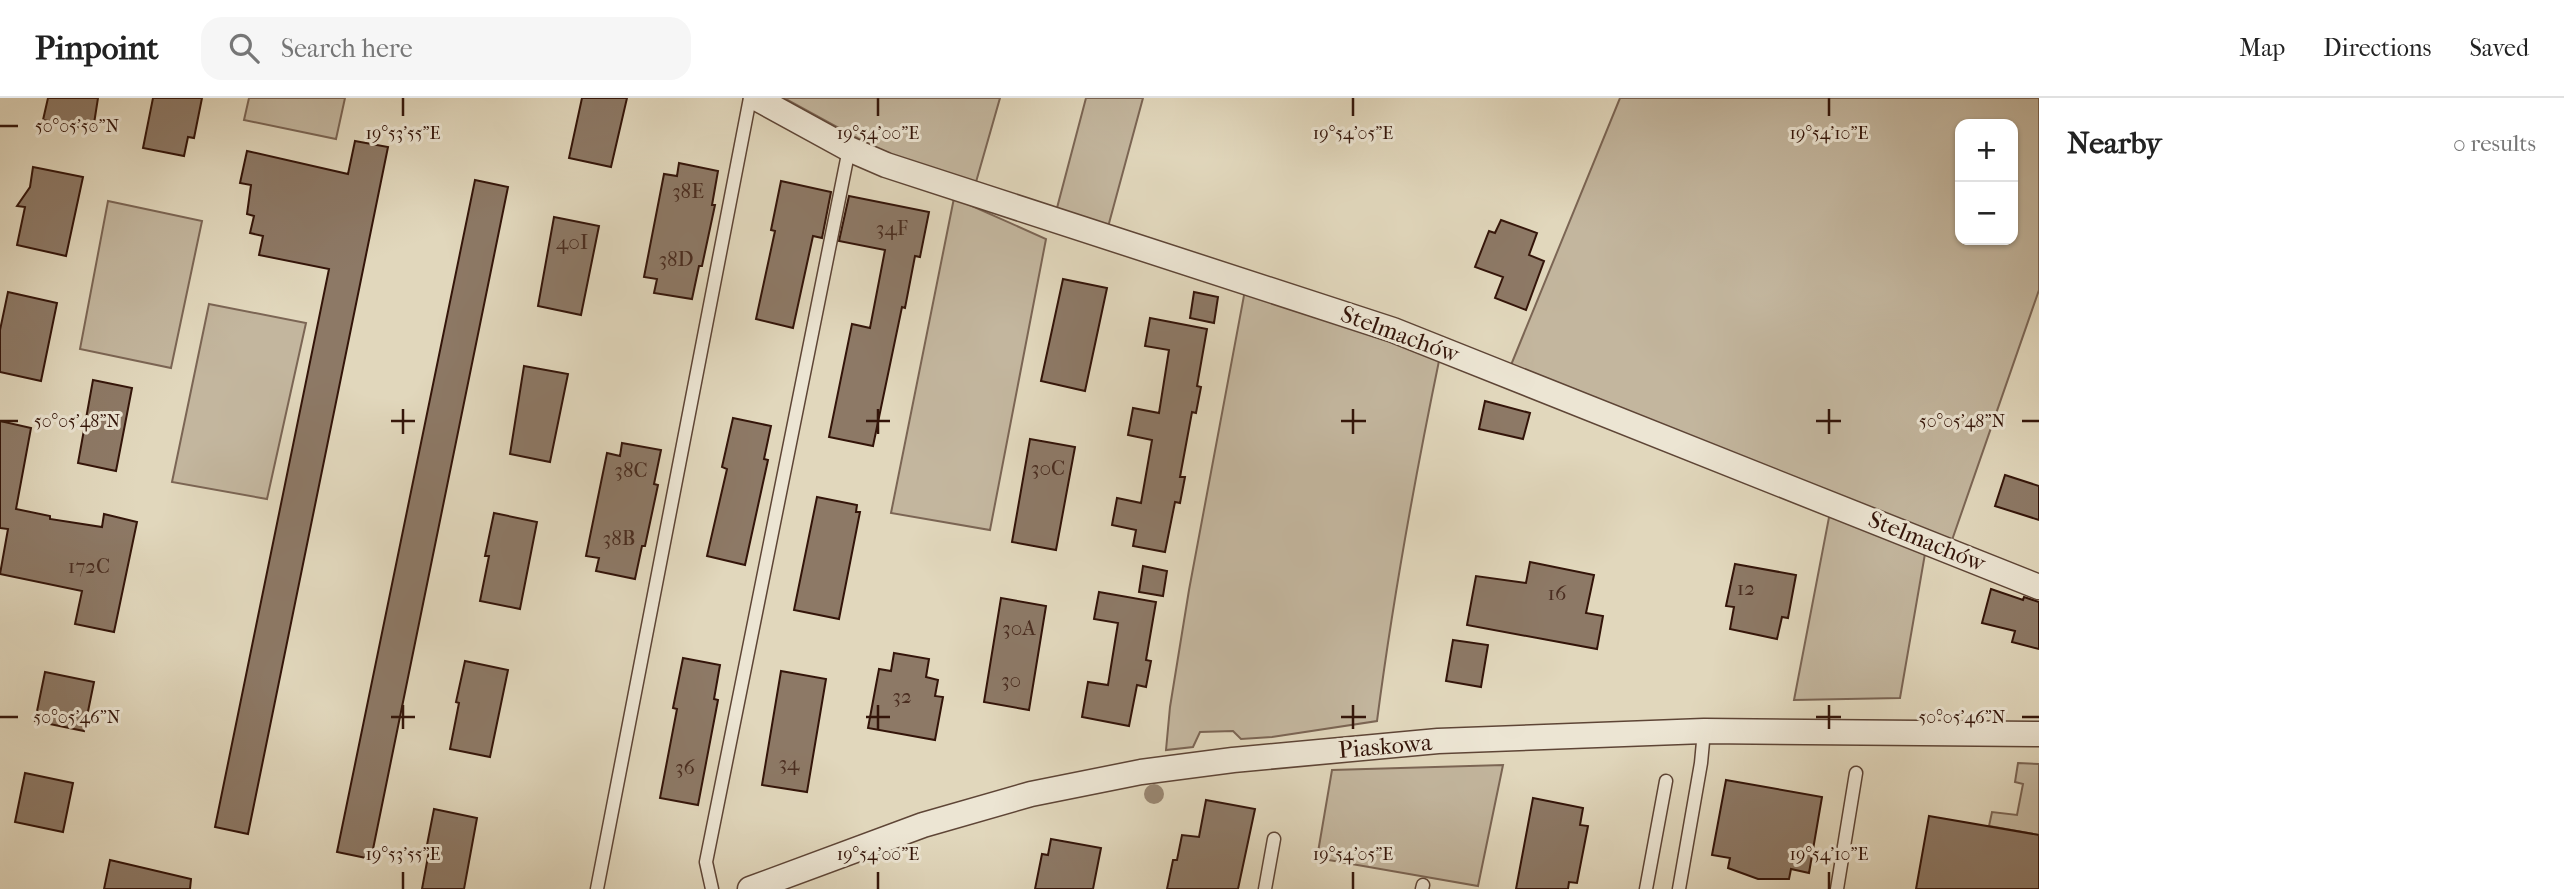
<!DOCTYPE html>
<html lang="en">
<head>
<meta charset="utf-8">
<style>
	body { margin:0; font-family:"IM FELL French Canon",serif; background:#f6f6f6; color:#222 }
	.controls { position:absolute; right:21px; top:21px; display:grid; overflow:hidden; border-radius:14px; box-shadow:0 2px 5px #0004 }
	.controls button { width:63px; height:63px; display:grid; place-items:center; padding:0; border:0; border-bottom:2px solid #e0e0e0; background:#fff; color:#222; font:35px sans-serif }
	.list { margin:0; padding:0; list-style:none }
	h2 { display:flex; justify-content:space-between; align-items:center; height:91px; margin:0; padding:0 28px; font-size:30px }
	h2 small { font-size:23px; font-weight:400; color:#767676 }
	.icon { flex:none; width:38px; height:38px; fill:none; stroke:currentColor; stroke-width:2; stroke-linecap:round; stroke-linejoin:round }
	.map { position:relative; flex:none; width:2039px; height:791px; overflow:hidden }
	header { display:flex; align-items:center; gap:42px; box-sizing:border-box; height:98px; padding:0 35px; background:#fff; border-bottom:2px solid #e0e0e0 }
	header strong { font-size:33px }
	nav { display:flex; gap:38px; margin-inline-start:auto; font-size:24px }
	.search { width:490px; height:63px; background:#f6f6f6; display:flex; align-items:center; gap:18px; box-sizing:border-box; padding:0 24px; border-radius:21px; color:#767676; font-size:26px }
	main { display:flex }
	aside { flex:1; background:#fff }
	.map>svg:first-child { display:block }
	.green { fill:#c3b69e; stroke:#7b6554; stroke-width:2; fill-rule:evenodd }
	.building { fill:#8d7966; stroke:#331409; stroke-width:2 }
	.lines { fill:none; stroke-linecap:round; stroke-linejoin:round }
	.lane-casing { stroke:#5e4536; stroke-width:15 }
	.street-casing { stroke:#5e4536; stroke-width:27 }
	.lane { stroke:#ece5d3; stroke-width:12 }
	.street { stroke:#ece5d3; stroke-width:24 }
	.tree { fill:#998772 }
	.ticks { fill:none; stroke:#331409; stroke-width:2.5 }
	.labels { text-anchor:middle; stroke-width:6; stroke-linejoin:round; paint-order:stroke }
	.number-label { font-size:21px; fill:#4a2d20 }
	.street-label { font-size:24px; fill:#331409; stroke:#ece5d3 }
	.ticks-label { font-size:18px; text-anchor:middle; fill:#331409; stroke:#ece5d3; stroke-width:6; stroke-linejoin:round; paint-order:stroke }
</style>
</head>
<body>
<header>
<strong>Pinpoint</strong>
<div class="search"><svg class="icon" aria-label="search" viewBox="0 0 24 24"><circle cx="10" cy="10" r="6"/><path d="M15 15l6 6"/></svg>Search here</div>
<nav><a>Map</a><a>Directions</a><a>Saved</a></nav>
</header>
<main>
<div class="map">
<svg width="2039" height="791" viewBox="0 0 2039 791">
	<rect width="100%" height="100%" fill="#e1d7bc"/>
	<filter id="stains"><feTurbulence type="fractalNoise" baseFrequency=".00286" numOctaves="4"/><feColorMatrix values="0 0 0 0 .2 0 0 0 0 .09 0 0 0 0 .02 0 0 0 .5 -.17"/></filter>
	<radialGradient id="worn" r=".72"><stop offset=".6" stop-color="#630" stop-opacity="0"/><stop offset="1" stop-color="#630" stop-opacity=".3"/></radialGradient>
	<path class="green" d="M249 0H345L336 41 244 22Z
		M784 0H1000L976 84 888 57Z
		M1086 0H1143L1108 129 1057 110Z
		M1620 0H2039V192L1951 445 1511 267ZM1960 26H2013V142H1960Z
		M954 100 1046 141 990 432 891 415Z
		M108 103 202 123 171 270 80 251Z
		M1245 192 1440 258C1415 379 1393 500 1377 623L1272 639 1241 641 1233 633 1200 634 1193 649 1166 652 1170 609 1189 492Z
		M209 206 306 225 267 401 172 384Z
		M1830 414 1926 450 1900 600 1794 602Z
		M2018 665 2039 666V737L1989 728 1992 714 2017 717 2023 686 2015 684Z
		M1503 667 1478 788 1317 760 1332 672Z"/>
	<path class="building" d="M48 0H98L93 32 43 22Z
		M153 0H202L194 40 188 39 184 58 143 50Z
		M582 0H627L611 69 569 60Z
		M355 43 388 49 248 736 215 729 329 171 259 157 263 138 250 135 254 118 247 116 251 87 240 85 247 53 348 76Z
		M679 65 718 73 712 107H715L702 168H699L692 201 654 195 657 181 644 179 664 76 677 78Z
		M33 69 83 79 66 158 17 147 25 109 17 108 30 89Z
		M475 82 508 89 371 761 337 754Z
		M781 83 831 94 822 140 813 138 793 230 756 221 775 133 771 132Z
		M849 98 929 114 920 159 915 158 905 210 902 209 873 348 829 339 852 226 870 230 885 152 839 143Z
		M554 119 599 128 581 217 538 208Z
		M1501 122 1537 135 1529 157 1544 163 1526 212 1495 200 1503 179 1475 169 1489 133 1495 135Z
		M1063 181 1107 190 1085 293 1041 283Z
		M8 194 57 205 41 283 0 274V232Z
		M1194 194 1218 199 1214 225 1190 220Z
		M1150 220 1207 231 1197 288 1201 289 1196 315 1192 314 1180 379H1185L1180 405 1175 404 1165 454 1133 448 1136 432 1112 427 1117 400 1141 405 1152 342 1128 337 1133 310 1159 315 1169 252 1145 248Z
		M524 268 568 276 550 364 510 356Z
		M93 282 132 290 116 373 78 365Z
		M1485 303 1530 315 1523 341 1479 331Z
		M733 320 771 328 764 361 768 362 745 467 707 458 727 371 722 369Z
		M0 323 31 330 16 411 50 418V421L102 429 104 416 137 424 114 534 75 526 82 493 0 476 8 431 0 430Z
		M1030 341 1075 349 1056 452 1012 444Z
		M622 345 661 352 654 386 658 387 645 448H642L635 481 596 473 599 460 586 458 607 355 620 358Z
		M2005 377 2039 388V422L1995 408Z
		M817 399 857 407 856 414H860L839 521 794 512Z
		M494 415 537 424 520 511 480 503 489 458H485Z
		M1530 464 1594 477 1586 515 1603 518 1597 551 1467 527 1476 478 1526 485Z
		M1735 466 1796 477 1788 520 1782 519 1777 541 1730 531 1734 509 1726 508Z
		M1143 468 1167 473 1163 498 1139 494Z
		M1991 491 2023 502 2024 499 2039 504V551L2012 544 2015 533 1982 525Z
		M1099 494 1156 504 1146 562 1151 563 1146 589 1137 587 1129 628 1082 619 1088 584 1108 587 1118 525 1094 521Z
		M1001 500 1046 508 1029 612 984 604Z
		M1453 542 1488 547 1481 589 1446 583Z
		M894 555 929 561 926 579 938 582 935 598 943 599 935 642 868 630 879 571 891 573Z
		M683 560 720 567 714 601 718 602 698 707 660 700 677 611 673 610Z
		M465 563 508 572 490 659 450 651 459 605 456 604Z
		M781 573 826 581 807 694 762 687Z
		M45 574 94 584 84 633 35 623Z
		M25 675 73 685 63 734 15 724Z
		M1726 682 1822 699 1809 775 1791 771 1789 781H1758L1728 770 1730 760 1712 757Z
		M1533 700 1583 710 1580 727 1588 728 1577 785 1569 784 1568 791H1516Z
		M1206 702 1255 711 1238 791H1167L1173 762H1177L1182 737 1199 739Z
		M434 711 477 720 464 791H422L429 753 426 752Z
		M1929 718 2039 737V791H1916Z
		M1051 741 1101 750 1093 791H1035L1042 756 1048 757Z
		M110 762 191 781 190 791H104Z"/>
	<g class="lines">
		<g class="lane-casing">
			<path id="lane" d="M597 791 750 0
				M712 791 706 764 849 51
				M1265 791 1274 741
				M1422 791 1423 787
				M1646 791 1666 683
				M1679 791 1701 665 1704 633
				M1837 791 1856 675"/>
		</g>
		<g class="street-casing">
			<path id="street" d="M756 0 849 51 886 67 1393 232 2039 489
				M750 791 923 727 1031 696 1141 674 1233 662 1438 643 1704 633 2039 636"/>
		</g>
		<use href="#lane" class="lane"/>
		<use href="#street" class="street"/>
	</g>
	<circle class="tree" cx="1154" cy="696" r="10"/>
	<path class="ticks" d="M403 0V18M878 0V18M1353 0V18M1829 0V18M0 28H18M403 311V336M878 311V336M1353 311V336M1829 311V336M0 323H18M391 323H415M866 323H890M1341 323H1366M1816 323H1841M2022 323H2039M403 607V631M878 607V631M1353 607V631M1829 607V631M0 619H18M391 619H415M866 619H890M1341 619H1366M1816 619H1841M2022 619H2039M403 774V791M878 774V791M1353 774V791M1829 774V791"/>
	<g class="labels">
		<g class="number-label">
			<text x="688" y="100">38E</text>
			<text x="892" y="137">34F</text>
			<text x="572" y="151">40I</text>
			<text x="676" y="168">38D</text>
			<text x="1048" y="377">30C</text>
			<text x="631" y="379">38C</text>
			<text x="619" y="447">38B</text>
			<text x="89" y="475">172C</text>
			<text x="1746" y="497">12</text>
			<text x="1557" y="502">16</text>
			<text x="1019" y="537">30A</text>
			<text x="1011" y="589">30</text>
			<text x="902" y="605">32</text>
			<text x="789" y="672">34</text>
			<text x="685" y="676">36</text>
		</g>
		<g class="street-label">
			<text transform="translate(1400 236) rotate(20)" y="8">Stelmachów</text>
			<text transform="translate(1927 443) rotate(22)" y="8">Stelmachów</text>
			<text transform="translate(1385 648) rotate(-5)" y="8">Piaskowa</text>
		</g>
	</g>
	<g class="ticks-label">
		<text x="77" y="34">50°05'50"N</text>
		<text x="403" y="41">19°53'55"E</text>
		<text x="878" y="41">19°54'00"E</text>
		<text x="1353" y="41">19°54'05"E</text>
		<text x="1829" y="41">19°54'10"E</text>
		<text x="77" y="329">50°05'48"N</text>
		<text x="1962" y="329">50°05'48"N</text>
		<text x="77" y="625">50°05'46"N</text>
		<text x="1962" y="625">50°05'46"N</text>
		<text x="403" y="762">19°53'55"E</text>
		<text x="878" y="762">19°54'00"E</text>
		<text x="1353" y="762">19°54'05"E</text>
		<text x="1829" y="762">19°54'10"E</text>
	</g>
	<rect width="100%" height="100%" filter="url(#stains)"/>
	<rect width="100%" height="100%" fill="url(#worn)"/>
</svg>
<div class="controls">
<button>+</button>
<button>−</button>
</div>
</div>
<aside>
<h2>Nearby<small>0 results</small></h2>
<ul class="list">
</ul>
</aside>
</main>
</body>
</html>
